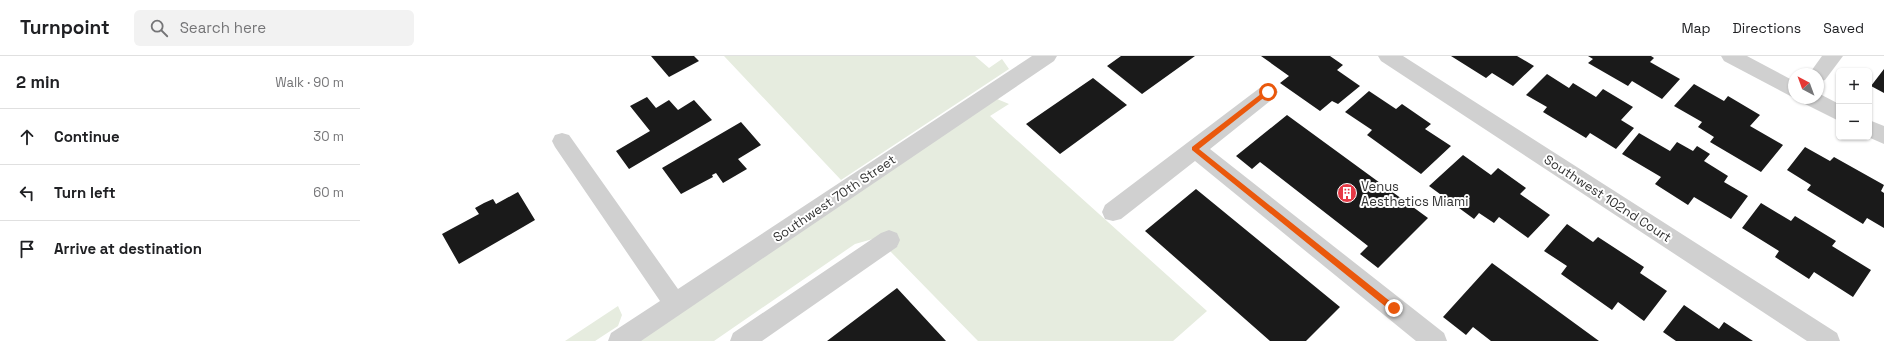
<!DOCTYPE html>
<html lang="en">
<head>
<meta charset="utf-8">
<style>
	body { margin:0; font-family:"Space Grotesk",sans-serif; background:#f2f2f2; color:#202124 }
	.controls { position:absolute; right:12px; top:12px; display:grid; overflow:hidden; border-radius:6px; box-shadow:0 1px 3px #0004 }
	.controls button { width:36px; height:36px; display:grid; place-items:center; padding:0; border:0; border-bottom:1px solid #e0e0e0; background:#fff; color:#202124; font:20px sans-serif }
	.compass { position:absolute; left:1428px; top:12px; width:36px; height:36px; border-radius:50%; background:#fff; box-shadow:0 1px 3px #0004; rotate:319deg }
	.stop { position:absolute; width:12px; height:12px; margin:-9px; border:3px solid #ea580c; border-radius:50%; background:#fff }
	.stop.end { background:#ea580c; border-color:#fff; box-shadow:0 1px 4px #0008 }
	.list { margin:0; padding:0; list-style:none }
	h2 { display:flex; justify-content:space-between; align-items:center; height:52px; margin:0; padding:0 16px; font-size:17px }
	h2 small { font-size:13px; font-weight:400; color:#757577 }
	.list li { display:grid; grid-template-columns:26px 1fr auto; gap:12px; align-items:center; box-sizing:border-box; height:56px; padding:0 16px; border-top:1px solid #e0e0e0 }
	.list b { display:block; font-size:15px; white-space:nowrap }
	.list em { font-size:13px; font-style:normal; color:#757577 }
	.icon { flex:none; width:22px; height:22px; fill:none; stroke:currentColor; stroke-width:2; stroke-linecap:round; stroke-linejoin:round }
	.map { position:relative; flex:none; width:1524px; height:285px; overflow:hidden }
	header { display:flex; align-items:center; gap:24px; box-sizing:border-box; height:56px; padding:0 20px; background:#fff; border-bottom:1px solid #e0e0e0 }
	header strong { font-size:19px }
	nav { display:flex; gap:22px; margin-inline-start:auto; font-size:14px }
	.search { width:280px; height:36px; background:#f2f2f2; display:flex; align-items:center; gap:10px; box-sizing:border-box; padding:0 14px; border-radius:6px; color:#757577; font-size:15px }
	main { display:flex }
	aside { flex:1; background:#fff }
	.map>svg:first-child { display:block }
	.green { fill:#e6ecdf }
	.building { fill:#1a1a1a }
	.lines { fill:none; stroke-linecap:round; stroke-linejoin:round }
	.minor { fill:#d0d0d0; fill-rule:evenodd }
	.route { fill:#ea580c }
	.labels { text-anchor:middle; stroke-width:4; stroke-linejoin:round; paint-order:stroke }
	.poi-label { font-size:13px; fill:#333; stroke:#fff; text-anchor:start }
	.street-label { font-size:13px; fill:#333; stroke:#fff }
</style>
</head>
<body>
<header>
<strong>Turnpoint</strong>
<div class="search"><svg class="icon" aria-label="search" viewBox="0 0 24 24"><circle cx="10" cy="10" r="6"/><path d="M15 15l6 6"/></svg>Search here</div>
<nav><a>Map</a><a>Directions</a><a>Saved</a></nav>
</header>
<main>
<aside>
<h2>2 min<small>Walk · 90 m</small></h2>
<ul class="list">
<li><svg class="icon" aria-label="ahead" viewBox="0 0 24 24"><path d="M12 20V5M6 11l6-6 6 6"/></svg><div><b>Continue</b></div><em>30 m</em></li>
<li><svg class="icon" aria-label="left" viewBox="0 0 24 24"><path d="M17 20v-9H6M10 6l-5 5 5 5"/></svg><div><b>Turn left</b></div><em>60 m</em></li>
<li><svg class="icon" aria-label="arrive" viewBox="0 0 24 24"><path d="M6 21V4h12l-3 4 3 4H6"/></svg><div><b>Arrive at destination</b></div></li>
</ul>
</aside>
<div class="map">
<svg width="1524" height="285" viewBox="0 0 1524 285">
	<rect width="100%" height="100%" fill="#fff"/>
	<path class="green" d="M364 0H615L629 12 642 3 649 13 481 124Z
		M637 43 649 48 630 60 847 255 813 285H618L530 195 538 189 527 179 495 188 354 285H275Z
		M258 250 262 259 258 270 235 285H205Z"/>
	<path class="building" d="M291 0H334L339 5 309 21Z
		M761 0H835L782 38 747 10Z
		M901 0H970L983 9 977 14 1000 30 978 48 972 45 960 55 920 27 929 20Z
		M1091 0H1157L1174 10 1153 30 1132 17 1126 22Z
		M1228 0H1291L1294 2 1290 6 1320 23 1302 43 1272 25 1268 30 1228 7 1233 3Z
		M1524 13V37L1511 30Z
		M1187 18 1209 32 1213 27 1236 41 1243 33 1273 51 1261 64 1274 72 1256 93 1230 77 1226 82 1183 56 1187 51 1166 39Z
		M733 22 767 49 700 98 666 68Z
		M1334 28 1364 45 1368 40 1400 59 1390 70 1423 89 1401 116 1350 86 1354 81 1338 71 1342 66 1314 50Z
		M1009 35 1036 53 1042 48 1071 68 1065 73 1091 90 1061 118 1007 79 1012 74 985 56Z
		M287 41 296 52 309 44 318 54 334 44 352 64 269 113 256 95 290 75 270 50Z
		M927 59 1068 162 1018 212 1000 198 1008 190 900 106 892 113 876 100Z
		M381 66 401 89 378 103 387 113 363 127 356 117 352 119 353 121 321 138 302 112Z
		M1279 77 1310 95 1317 86 1333 95 1337 90 1350 98 1344 105 1368 120 1364 126 1388 140 1371 163 1334 141 1328 149 1295 128 1301 121 1262 98Z
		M1445 91 1470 105 1474 101 1524 129 1521 135 1524 137V172L1507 162 1503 168 1447 134 1451 129 1427 114Z
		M1103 99 1131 119 1138 112 1166 132 1160 138 1190 159 1168 182 1139 161 1134 167 1119 157 1114 163 1069 130Z
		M836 133 980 251 946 285H910L785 175Z
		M158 136 175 164 99 208 82 178 119 158 115 152 124 147 133 143 136 148Z
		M1401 147 1431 165 1435 160 1476 185 1472 190 1511 214 1493 241 1454 216 1449 223 1415 201 1419 195 1382 172Z
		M1207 168 1233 186 1238 181 1284 211 1280 217 1307 235 1284 265 1258 246 1252 254 1201 218 1207 210 1184 195Z
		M1132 207 1239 285H1131L1113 271 1106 279 1083 261Z
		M537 232 586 285H467Z
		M1324 249 1359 273 1364 266 1393 285H1316L1303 276Z"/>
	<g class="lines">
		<path class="minor" d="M672 0H697L694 5 281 285H248L251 277 300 245 195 91 192 85 195 79 202 77 209 79 318 233Z
			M1018 0H1043L1477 277 1480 285H1447L1021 5Z
			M1361 0H1387L1434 25V42L1364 5Z
			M1462 0H1483L1465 24 1458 26V18H1449Z
			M908 28 915 31 918 36 915 41 850 93 1084 277 1087 285H1056L835 105 761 163 753 165 745 163 742 156 745 149 901 31Z
			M1458 37 1479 48V65L1443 47 1440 42H1458Z
			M1509 64 1524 70V88L1508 81Z
			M529 174 537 177 540 184 537 191 402 285H370L373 277 521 177Z"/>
	</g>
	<path class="route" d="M906 34 911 36 839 93 1036 250V255H1031L832 94V91Z"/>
	<defs>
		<g id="building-disc" transform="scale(1)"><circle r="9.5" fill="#e63946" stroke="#fff"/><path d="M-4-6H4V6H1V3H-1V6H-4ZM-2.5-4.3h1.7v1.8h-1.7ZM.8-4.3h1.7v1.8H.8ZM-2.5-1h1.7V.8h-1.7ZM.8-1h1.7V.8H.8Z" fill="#fff"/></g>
	</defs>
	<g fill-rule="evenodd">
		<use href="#building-disc" x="987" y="137"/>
	</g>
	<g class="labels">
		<g class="poi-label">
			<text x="1001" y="135">Venus<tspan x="1001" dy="15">Aesthetics Miami</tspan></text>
		</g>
		<g class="street-label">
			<text transform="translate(474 142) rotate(-34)" y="5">Southwest 70th Street</text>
			<text transform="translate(1248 142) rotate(33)" y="5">Southwest 102nd Court</text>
		</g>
	</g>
</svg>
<div class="controls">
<button>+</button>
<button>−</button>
</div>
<svg class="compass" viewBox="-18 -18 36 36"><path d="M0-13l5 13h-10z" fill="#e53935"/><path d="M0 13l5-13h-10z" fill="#757577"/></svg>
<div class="stop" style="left:908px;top:36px"></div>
<div class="stop end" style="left:1034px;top:252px"></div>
</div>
</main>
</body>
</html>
